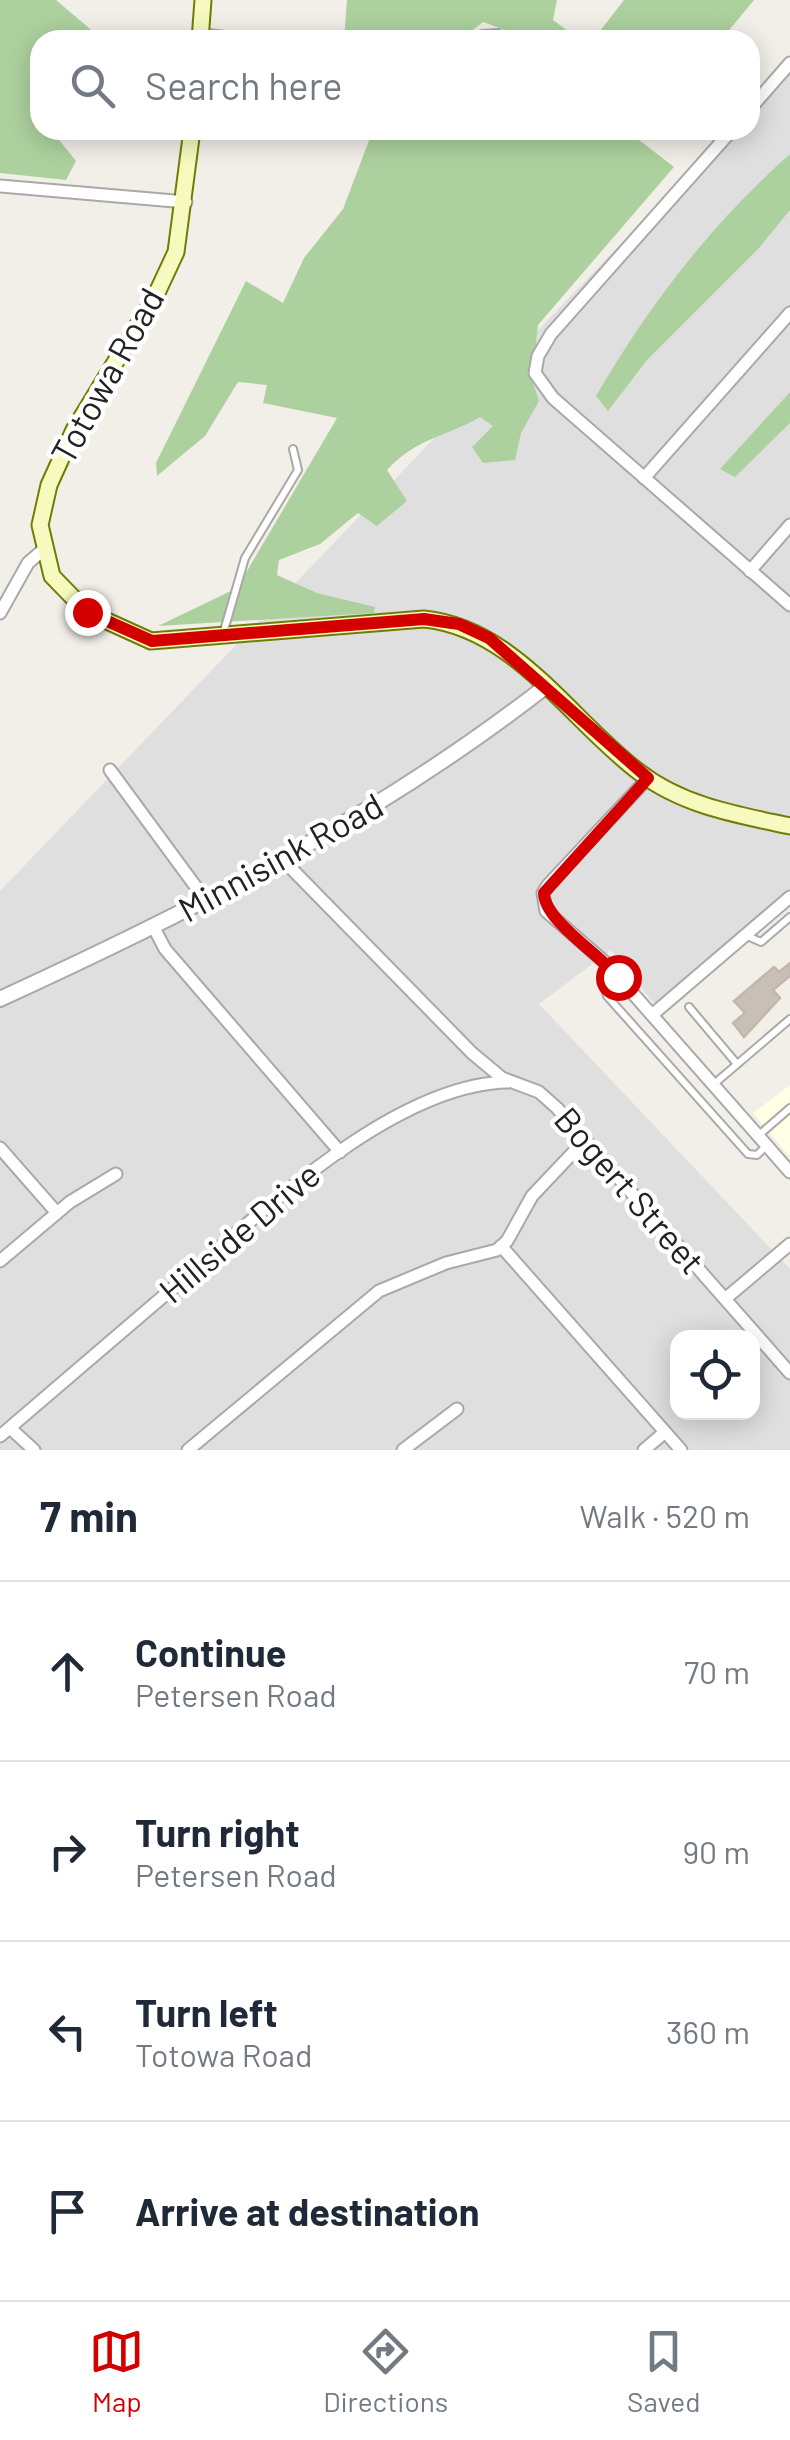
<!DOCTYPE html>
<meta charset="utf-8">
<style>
:root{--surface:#fff;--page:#f2f2f3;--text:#1f2937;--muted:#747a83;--line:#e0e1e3;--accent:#d40000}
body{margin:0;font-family:Barlow,sans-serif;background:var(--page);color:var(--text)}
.controls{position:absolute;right:30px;bottom:30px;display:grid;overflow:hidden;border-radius:20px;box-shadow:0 5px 25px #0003}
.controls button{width:90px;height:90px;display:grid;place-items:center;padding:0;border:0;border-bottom:2px solid var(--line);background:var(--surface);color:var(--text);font:50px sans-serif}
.stop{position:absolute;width:30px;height:30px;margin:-22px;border:8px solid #d40000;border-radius:50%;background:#fff}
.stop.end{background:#d40000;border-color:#fff;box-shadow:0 2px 10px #0008}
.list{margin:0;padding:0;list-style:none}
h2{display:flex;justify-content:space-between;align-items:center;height:130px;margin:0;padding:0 40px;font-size:42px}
h2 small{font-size:32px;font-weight:400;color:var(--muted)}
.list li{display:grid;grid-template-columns:65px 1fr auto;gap:30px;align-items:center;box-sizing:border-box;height:180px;padding:0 40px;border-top:2px solid var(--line)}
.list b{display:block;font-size:38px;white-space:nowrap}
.list p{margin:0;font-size:32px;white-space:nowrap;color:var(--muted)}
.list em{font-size:32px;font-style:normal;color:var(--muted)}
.icon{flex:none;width:55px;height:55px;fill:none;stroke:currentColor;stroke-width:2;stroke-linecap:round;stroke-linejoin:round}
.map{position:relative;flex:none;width:790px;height:1450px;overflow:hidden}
.search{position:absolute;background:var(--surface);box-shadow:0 5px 25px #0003;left:30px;right:30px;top:30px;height:110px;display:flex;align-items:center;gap:25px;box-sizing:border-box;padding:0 35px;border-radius:30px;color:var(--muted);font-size:38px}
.sheet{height:850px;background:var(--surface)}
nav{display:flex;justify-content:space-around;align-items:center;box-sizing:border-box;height:140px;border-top:2px solid var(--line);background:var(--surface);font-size:28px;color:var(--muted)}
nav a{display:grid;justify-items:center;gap:5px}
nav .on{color:var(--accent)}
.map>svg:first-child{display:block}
.residential{fill:#e0dfdf;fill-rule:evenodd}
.education{fill:#ffffe5}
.forest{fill:#add19e}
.building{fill:#c7bfb8;stroke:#c4b6ab;stroke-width:2.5}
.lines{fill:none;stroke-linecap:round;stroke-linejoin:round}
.service-casing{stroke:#a9a9a9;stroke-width:10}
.minor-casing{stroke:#a9a9a9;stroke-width:15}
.tertiary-casing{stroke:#a9a9a9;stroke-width:18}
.secondary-casing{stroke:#707d05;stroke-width:19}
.service{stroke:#fff;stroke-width:6}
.minor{stroke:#fff;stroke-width:11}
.tertiary{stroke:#fff;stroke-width:14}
.secondary{stroke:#f7fabf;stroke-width:15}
.route{stroke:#d40000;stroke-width:12}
.labels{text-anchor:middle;stroke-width:9;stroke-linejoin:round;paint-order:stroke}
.street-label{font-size:35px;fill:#222;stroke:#fff}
</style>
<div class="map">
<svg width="790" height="1450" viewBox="0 0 790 1450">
<rect width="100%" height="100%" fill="#f2efe9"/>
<path class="residential" d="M790,68v839l-133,100 -46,-57 -72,54 251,265v181h-790v-559l730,-761h20v-21zM678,1338h74v74h-74z"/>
<path class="education" d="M790,1085v72l-37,-44z"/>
<g class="forest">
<path d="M0,0h56l47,40h-63v90h11l25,31 -10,19 -66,-7z"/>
<path d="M347,0h210l-4,20 27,20h-48l-49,-18 -23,18h-116z"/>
<path d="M624,0h130l-33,40h-128z"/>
<path d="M373,130h273l-7,10 35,27 -136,158 -6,55 7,21 -18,32 -6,27 -32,3 -11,-16 21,-21 -13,-9c-36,21 -62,20 -93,53l20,31 -30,25 -19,-13 -38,31 -41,16 -2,15 40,18 58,14 -1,6 -216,13 79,-38 100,-170 -74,-15 4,-18 -29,-3 -33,54 -48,40 -1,-13 90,-182 37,22 21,-45 39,-49z"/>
<path d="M790,154v56l-31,38 -112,112 -39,51 -12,-15c53,-91 115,-172 194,-242z"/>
<path d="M790,392v31l-55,54 -15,-8z"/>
</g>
<path class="building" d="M790,963v13l-17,14 7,8 -36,39 -11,-14 12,-10 -11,-12 40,-34 5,5z"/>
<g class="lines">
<defs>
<g id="service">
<path d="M201,32l66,8"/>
<path d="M476,40l6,-6 16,-1"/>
<path d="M223,634l22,-76 53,-88 -5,-21"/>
<path d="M745,935l16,7 29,-25"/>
<path d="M617,977l-12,13 2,6 141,158 9,1 9,-9"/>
<path d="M689,1007l48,57"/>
<path d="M714,1084l76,-65"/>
<path d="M759,1135l31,-27"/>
</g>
<g id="minor">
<path d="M750,109l40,-46"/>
<path d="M732,130l-181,204 -13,22 -3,17 18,25 237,207"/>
<path d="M0,186l186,16"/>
<path d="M644,478l146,-165"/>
<path d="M750,571l40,-46"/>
<path d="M0,613l28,-50 15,-13"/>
<path d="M110,770l97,132"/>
<path d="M648,778l-100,107 -5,8 3,18 61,53 183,208"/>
<path d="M283,860l189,193 30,25 37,14 18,16 233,265"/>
<path d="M154,928l11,21 175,203"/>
<path d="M652,1015l138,-118"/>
<path d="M0,1148l57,65"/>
<path d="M501,1246l180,204"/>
<path d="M0,1261l70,-59 46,-28"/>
<path d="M725,1299l65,-55"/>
<path d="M10,1428l24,22"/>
<path d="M0,1436c60,-51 120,-103 180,-154 83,-71 215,-198 328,-200"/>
<path d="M188,1450l191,-159 67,-28 51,-13 10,-9 25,-45 53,-56"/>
<path d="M403,1450l54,-41"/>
<path d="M644,1450l21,-18"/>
</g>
<path id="tertiary" d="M0,999c192,-88 377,-181 545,-312"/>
<g id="secondary">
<path d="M200,40l3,-40"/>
<path d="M192,130l-16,122 -21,45 -81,133 -25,55 -9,40 12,51 35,36 64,29 273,-22c91,9 146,101 215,153 44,34 99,43 151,54"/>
</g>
</defs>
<use href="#service" class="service-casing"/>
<use href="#minor" class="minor-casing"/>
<use href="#tertiary" class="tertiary-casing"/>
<use href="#secondary" class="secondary-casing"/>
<use href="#service" class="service"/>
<use href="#minor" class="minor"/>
<use href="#tertiary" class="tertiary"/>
<use href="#secondary" class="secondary"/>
</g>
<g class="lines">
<path class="route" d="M87,612l65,29 272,-22 35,5 30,14 159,140 -104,115c0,27 55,61 74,84"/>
</g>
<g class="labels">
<g class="street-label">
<text transform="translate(108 376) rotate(-61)" y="12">Totowa Road</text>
<text transform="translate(281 858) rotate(-29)" y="12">Minnisink Road</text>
<text transform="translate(629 1191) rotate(49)" y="12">Bogert Street</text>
<text transform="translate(240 1233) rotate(-40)" y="12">Hillside Drive</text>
</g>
</g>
</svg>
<div class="controls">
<button><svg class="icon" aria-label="locate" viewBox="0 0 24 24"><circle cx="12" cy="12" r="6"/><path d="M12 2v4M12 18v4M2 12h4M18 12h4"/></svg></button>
</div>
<div class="stop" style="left:618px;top:977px"></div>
<div class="stop end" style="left:87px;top:612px"></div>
<div class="search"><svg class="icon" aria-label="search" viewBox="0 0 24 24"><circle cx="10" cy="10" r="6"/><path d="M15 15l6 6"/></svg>Search here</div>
</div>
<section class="sheet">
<h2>7 min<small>Walk · 520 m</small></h2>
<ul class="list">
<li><svg class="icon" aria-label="ahead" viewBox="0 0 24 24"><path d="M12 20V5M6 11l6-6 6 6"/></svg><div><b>Continue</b><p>Petersen Road</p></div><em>70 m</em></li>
<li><svg class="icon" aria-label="right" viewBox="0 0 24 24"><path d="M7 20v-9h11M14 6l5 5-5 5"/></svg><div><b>Turn right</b><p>Petersen Road</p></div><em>90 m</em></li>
<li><svg class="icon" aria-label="left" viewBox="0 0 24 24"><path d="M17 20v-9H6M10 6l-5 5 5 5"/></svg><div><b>Turn left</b><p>Totowa Road</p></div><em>360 m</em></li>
<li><svg class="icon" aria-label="arrive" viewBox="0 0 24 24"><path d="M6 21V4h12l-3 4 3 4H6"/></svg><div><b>Arrive at destination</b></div></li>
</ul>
</section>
<nav>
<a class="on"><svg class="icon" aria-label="map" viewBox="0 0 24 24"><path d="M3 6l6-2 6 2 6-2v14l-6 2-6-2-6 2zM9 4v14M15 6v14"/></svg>Map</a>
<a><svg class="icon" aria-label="directions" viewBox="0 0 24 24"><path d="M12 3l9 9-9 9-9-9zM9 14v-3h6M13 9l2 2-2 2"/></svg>Directions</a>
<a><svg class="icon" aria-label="saved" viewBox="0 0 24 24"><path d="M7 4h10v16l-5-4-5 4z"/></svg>Saved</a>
</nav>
